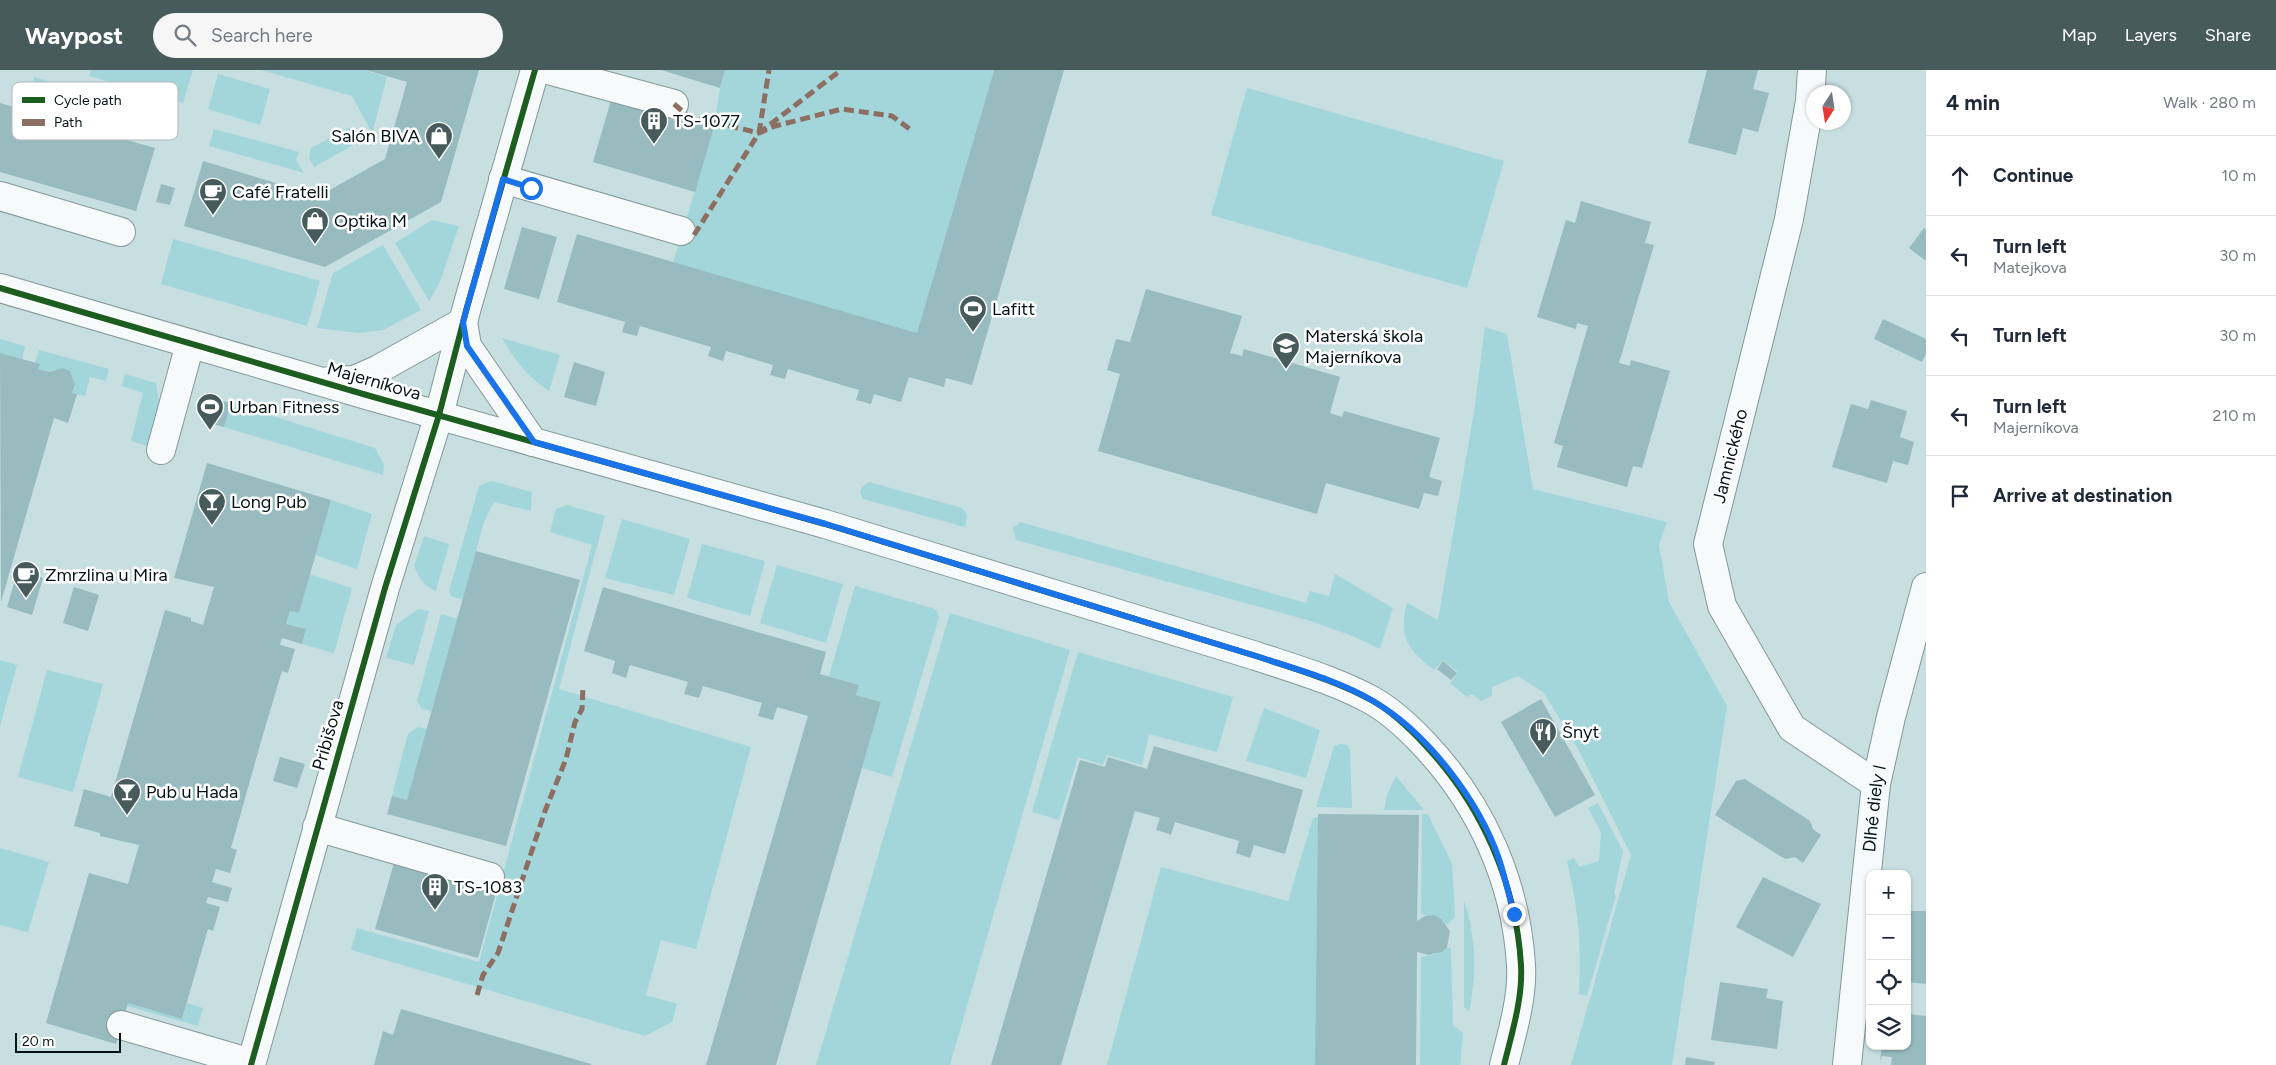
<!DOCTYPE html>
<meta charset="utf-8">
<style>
:root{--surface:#fff;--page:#f6f6f7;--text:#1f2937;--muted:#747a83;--line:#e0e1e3;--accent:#485b5c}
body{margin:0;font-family:Figtree,sans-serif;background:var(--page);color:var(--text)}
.controls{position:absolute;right:15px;bottom:15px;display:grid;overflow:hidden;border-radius:10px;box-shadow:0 1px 4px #0004}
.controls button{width:45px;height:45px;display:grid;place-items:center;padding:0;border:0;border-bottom:1px solid var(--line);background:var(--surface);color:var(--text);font:25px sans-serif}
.compass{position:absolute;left:1806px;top:15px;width:45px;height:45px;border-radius:50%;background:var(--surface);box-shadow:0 1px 4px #0004;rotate:192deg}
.scale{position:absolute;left:15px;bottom:12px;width:106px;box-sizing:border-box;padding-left:5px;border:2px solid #041415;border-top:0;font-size:14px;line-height:18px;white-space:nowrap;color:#041415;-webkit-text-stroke:4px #fff;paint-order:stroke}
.stop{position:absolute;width:15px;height:15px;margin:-11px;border:4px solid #1a73e8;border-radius:50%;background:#fff}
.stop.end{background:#1a73e8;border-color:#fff;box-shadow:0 1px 5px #0008}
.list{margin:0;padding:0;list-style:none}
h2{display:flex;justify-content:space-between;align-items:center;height:65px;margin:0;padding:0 20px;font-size:21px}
h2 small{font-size:16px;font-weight:400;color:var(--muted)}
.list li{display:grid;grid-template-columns:32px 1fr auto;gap:15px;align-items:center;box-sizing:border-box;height:80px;padding:0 20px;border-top:1px solid var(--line)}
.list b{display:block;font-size:19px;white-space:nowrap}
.list p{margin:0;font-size:16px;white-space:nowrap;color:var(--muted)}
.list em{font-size:16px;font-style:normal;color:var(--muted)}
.icon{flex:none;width:28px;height:28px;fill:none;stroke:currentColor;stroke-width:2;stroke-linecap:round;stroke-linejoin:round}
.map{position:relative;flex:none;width:1926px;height:995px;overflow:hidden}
header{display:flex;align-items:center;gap:30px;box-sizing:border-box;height:70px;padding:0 25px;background:var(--accent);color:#fff}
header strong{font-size:24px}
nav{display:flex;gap:28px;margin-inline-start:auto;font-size:18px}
.search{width:350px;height:45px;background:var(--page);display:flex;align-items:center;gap:12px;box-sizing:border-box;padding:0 18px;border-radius:28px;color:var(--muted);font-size:19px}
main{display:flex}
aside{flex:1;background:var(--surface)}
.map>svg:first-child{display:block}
.green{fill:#a2d6da}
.building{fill:#97bbbe}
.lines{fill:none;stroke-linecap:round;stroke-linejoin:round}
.minor-casing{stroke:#849899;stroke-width:30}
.minor{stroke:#f7fafa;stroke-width:28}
.quiet{stroke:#8d6e63;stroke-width:5;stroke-dasharray:10 5;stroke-linecap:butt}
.cycleway-casing{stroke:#fff;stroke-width:9}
.cycleway{stroke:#1b5e20;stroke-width:6}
.route{stroke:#1a73e8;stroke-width:6}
.labels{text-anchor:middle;stroke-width:5;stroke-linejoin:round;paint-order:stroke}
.poi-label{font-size:18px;fill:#041415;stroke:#fff;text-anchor:start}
.street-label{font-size:18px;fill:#041415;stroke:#fff}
.key{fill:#fff;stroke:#b4b8b9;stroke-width:1}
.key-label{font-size:14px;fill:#041415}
</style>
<header>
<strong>Waypost</strong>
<div class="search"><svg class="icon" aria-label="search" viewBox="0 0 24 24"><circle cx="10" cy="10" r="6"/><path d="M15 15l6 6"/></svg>Search here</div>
<nav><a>Map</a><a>Layers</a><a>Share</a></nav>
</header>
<main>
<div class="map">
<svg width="1926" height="995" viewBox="0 0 1926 995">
<rect width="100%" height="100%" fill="#c7dfe1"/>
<g class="green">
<path d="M91,0h102l-10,33 -94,-27z"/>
<path d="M261,0h103l23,7 -15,56 -20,-37z"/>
<path d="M725,0h269l-77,263 -244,-70 41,-136 6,-39z"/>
<path d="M218,4l52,15 -10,36 -52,-16z"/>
<path d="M34,7l130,37 -5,17 -109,-32 -6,17 -20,-6z"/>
<path d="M1247,18l257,73 -37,127 -256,-73z"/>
<path d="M348,58l11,2 5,9 -50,28 -5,-9 2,-10z"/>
<path d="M214,59l85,23 -3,8 8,13 -95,-27z"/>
<path d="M432,150l27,6 -19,56 -11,19 -34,-58z"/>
<path d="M173,169l147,42 -13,45 -146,-42z"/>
<path d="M383,175l38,65 -38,20 -24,3 -42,-5 16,-55z"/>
<path d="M1485,257l22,7 26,155 134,33 -8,23 10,57 58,104 -55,359h-101l60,-210 -54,-108 -34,-55 -25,-16 -26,11v9l-11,5 -9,-7 -5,3 -17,-14 8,-11 -15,-12 -9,10c-26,-20 -36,-33 -27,-67l31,17 36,-208z"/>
<path d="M502,268l58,17 -11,36c-22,-15 -34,-30 -47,-53z"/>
<path d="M0,269l25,7 -3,13 -22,-6z"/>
<path d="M39,280l70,19 -3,12 -16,-4 -5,19 -13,-3 3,-9 -5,-13 -7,-3 -13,4 -12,-3 1,-5 -4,-1z"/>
<path d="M125,304l31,9 5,28 -10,36 -20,-6 12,-48 -21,-7z"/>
<path d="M231,333l144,45 9,17 -1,10 -159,-48z"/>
<path d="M491,411l41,11 -1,19 -37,-9 -10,20 -21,78 -12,-4 -2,-5 30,-105z"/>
<path d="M869,412l93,26 5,7 -2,12 -102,-28 -3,-7 2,-5z"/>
<path d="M331,430l41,14 -15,55 -42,-14z"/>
<path d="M567,435l38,11 -46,173 192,58 -55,202 -35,-9 -15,55 31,9 -5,18 -27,14 -294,-86 6,-22 122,34 113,-417 -42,-13 6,-23z"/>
<path d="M622,449l68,20 -16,56 -69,-17z"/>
<path d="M1020,452l286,81 4,-12 19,5 6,-22 58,34 -13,41 -25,-12 -44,-16 -295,-81 -3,-12z"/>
<path d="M424,466l25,8 -13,47c-13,-5 -17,-13 -22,-25z"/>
<path d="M702,474l63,17 -15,55 -63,-18z"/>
<path d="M777,495l66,19 -17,59 -66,-20z"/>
<path d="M309,504l43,14 -18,65 -32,-9 4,-15 -20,-5 4,-13 9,2z"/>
<path d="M855,516l77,22 5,3 2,6 -47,160 -30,-9 19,-66 -25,-7 3,-10 -30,-9z"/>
<path d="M418,539l11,2 -15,54 -28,-7 10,-33z"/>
<path d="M950,543l120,37 -120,415h-134z"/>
<path d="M441,544l17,5 -26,92 -10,-2 -5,-8z"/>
<path d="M1078,582l155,45 -16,55 -68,-18 -7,31 -35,-10 -4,10 -25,-8 -19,63 -27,-8z"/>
<path d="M0,590l17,5 -17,61z"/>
<path d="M47,600l56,14 -30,108 -55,-15z"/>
<path d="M1264,638l56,22 -14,48 -60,-17z"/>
<path d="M418,657l9,2 -20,71 -15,-4 16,-62z"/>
<path d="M1340,674l7,1 3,5 2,58 -36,-1 18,-61z"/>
<path d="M1396,706l28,34h-40l3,-15z"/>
<path d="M1598,733l25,48 -9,43 2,1 -29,101 -8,-2c3,-49 -1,-86 -12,-133l7,-3 5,9 20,-6 2,-29 -13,-24z"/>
<path d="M1422,744h6l24,50 3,53 -8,8c-11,-12 -16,-5 -26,-12z"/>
<path d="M1318,747l-3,248h-208l54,-198 127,34 25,-83z"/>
<path d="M0,778l49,14 -21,70 -28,-7z"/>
<path d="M1464,830c12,38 13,73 5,112l-5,-5z"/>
<path d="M1447,877l4,1 2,77 10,8 -3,32h-40l1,-108 15,-3z"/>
<path d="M128,933l54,16 5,-16 16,5 -5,18 -71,-20z"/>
</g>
<g class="building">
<path d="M366,0h113l-38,132 -116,65 -141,-41 19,-65 116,35 66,-37 22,-77z"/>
<path d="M661,0h64l-5,18z"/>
<path d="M994,0h70l-92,315 -26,-7 -2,9 -35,-10 -8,25 -27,-8 -3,10 -15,-4 3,-10 -71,-21 -3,10 -15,-4 3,-10 -47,-14 -3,10 -15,-5 3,-9 -71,-21 -3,10 -8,-2 -7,-2 3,-10 -68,-20 20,-68 340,99z"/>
<path d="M1707,0h51l-5,19 16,4 -11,39 -15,-4 -7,27 -48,-12z"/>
<path d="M612,27l102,30 -19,65 -102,-30z"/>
<path d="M0,33l155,45 -19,63 -136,-39z"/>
<path d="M161,114l14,4 -5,17 -14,-3z"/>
<path d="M1581,131l70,21 -6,21 9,2 -35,118 11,3 1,-6 39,11 -28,97 -9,-2 -6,21 -70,-20 6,-21 -9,-3 34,-117 -11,-3 -1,6 -39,-12 29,-97 9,3z"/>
<path d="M522,157l35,10 -18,62 -35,-10z"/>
<path d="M1924,158l2,2v31l-17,-13z"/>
<path d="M1146,219l96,27 -12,37 12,3 2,-7 96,28 -10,36 12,4 2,-6 96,27 -11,39 13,4 -4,15 -14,-3 -5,16 -93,-26 -9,31 -219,-63 22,-77 -13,-4 9,-31 14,3z"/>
<path d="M1883,249l43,20v15l-4,8 -48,-23z"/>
<path d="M0,283l40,11 -2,5 12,3 13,-4 7,3 5,13 -3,9 5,1 -9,29 -14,-5 -53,184z"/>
<path d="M574,292l31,10 -9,34 -32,-9z"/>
<path d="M208,327l23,6 -7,24 -22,-6z"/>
<path d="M1871,330l36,11 -7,26 14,5 -6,23 -15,-4 -6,22 -55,-16 19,-63 17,5z"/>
<path d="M207,393l124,37 -32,113 -9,-2 -4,13 20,5 -4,15 -20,-6 -2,7 15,4 -7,24 -6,-2 -20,67 -31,110 6,2 -7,23 -14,-4 -4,13 20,6 -4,14 -20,-5 -2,6 14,4 -7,24 -5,-2 -26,90 -54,-16 -12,41 -70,-21 43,-150 39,11 11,-39 -39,-9v-3l-26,-7 10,-37 27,8 54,-187 26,8v3l12,4 11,-38 -40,-9z"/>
<path d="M476,481l104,29 -74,266 -119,-32 5,-18 15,4z"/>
<path d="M18,500l25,8 -11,37 -25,-8z"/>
<path d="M74,517l25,8 -11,36 -25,-8z"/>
<path d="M603,517l223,65 -6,22 39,11 -3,10 25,7 -105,363h-70l102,-349 -31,-9 -4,13 -15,-4 4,-13 -59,-17 -4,12 -15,-4 4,-12 -58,-17 -4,13 -14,-5 3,-12 -31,-10z"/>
<path d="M1443,591l14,12 -6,7 -14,-11z"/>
<path d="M1541,629l54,96 -40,22 -54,-95z"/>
<path d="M1154,676l149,44 -18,64 -31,-9 -4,13 -14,-5 3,-12 -64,-19 -4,13 -8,-3 -7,-2 4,-12 -25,-7 -74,254h-70l89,-305 25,7 3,-10 39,12z"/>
<path d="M280,687l25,7 -8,24 -24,-7z"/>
<path d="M1745,709l59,38 6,4 3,8 8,6 -18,28 -8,-6 -9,2 -6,-3 -65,-41 21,-34z"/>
<path d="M1318,744l101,1 -2,106 8,-5 9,-1 7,4 9,12 -3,16 -5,5 -14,3 -11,-3 -1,113h-101z"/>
<path d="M394,793l102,30 -18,65 -103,-29z"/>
<path d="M1763,807l58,27 -28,53 -57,-30z"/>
<path d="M1909,841h17v73l-19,-2z"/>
<path d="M1720,912l48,7 -2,9 17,3 -6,48 -66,-9z"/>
<path d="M401,939l190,55v1h-217l9,-34 10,4z"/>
<path d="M1907,944l19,2v49h-35l1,-8 -10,-1 -2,6 2,-16h25z"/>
<path d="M1686,987l29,5 -1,3h-29z"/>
</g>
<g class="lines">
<defs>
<g id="minor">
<path d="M548,0l126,34"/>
<path d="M1812,0l-2,31 -21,118 -81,325 14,62 70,122 84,56"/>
<path d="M503,109l178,52"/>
<path d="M0,126l121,36"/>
<path d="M0,218l370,108 455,128 431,132c39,13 81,25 117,45 19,11 36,27 51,43 57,60 92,138 97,221 2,32 -9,68 -17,100"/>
<path d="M463,252l4,24 66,96"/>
<path d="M329,311l25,-1 23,-10 86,-48"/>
<path d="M161,380l29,-106"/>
<path d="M317,757l173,50"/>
<path d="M121,955l130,38"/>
<path d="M251,995l134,-477 54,-173 28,-108 68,-237"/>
<path id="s1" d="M1847,995l29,-281 15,-67 35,-130"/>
</g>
</defs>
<use href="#minor" class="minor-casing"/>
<use href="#minor" class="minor"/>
<g class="quiet">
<path d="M674,34l14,12 71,17 16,-7 67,-17 50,7 19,14"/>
<path d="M759,63l10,-63"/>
<path d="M694,165l65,-102 82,-63"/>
<path d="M477,925l6,-20 15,-22 47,-142 21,-52 9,-37 7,-13 1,-22"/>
</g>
<defs>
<g id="cycleway">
<path d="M0,218l370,108 455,128 431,132c39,13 81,25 117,45 19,11 36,27 51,43 57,60 92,138 97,221 2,32 -9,68 -17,100"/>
<path d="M251,995l134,-477 54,-173 28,-108 68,-237"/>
</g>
</defs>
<use href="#cycleway" class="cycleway-casing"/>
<use href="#cycleway" class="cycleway"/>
</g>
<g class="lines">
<path class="route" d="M531,118l-28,-9 -40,143 4,24 67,96 292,82 430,132c39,13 82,24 117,45 54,31 106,100 126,158 6,18 10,37 15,55"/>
</g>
<defs>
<symbol id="building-pin" viewBox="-11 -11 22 30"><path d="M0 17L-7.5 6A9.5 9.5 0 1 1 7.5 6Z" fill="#485b5c" stroke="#fff"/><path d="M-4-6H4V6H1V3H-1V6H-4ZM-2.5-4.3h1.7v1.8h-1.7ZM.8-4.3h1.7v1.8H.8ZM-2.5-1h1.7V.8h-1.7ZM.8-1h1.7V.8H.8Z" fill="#fff"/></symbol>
<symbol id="shop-pin" viewBox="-11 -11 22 30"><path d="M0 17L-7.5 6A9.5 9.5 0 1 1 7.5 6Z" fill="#485b5c" stroke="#fff"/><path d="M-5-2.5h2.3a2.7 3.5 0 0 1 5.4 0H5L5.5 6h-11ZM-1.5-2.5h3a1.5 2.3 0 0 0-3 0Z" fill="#fff"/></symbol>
<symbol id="cafe-pin" viewBox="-11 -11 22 30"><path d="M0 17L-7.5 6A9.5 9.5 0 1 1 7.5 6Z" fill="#485b5c" stroke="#fff"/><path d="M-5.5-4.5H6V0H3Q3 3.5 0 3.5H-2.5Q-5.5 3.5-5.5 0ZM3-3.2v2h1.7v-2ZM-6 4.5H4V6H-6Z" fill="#fff"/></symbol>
<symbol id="stadium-pin" viewBox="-11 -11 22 30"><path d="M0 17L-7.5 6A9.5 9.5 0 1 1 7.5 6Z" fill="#485b5c" stroke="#fff"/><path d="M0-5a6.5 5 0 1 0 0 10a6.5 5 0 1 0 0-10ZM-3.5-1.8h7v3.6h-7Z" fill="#fff"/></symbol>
<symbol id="school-pin" viewBox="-11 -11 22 30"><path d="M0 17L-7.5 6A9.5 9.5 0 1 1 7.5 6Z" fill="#485b5c" stroke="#fff"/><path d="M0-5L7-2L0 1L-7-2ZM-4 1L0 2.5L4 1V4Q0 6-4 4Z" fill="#fff"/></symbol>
<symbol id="bar-pin" viewBox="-11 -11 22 30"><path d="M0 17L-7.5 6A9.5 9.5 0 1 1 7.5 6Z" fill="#485b5c" stroke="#fff"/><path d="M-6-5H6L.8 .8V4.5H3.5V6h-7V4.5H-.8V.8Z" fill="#fff"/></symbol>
<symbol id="restaurant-pin" viewBox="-11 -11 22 30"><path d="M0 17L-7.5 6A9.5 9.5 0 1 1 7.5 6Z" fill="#485b5c" stroke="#fff"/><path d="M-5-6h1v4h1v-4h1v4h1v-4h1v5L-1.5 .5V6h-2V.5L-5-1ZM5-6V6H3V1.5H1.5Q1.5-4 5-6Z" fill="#fff"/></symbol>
</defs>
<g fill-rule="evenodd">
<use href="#building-pin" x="638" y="35" width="32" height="43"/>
<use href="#shop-pin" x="423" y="50" width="32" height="43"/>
<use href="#cafe-pin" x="197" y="106" width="32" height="43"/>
<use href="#shop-pin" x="299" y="135" width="32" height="43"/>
<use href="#stadium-pin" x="957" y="223" width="32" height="43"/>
<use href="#school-pin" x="1270" y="260" width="32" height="43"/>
<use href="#stadium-pin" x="194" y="321" width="32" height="43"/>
<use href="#bar-pin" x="196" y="416" width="32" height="43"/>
<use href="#cafe-pin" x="10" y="489" width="32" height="43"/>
<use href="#restaurant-pin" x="1527" y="646" width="32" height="43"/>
<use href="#bar-pin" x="111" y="706" width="32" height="43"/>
<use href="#building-pin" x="419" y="801" width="32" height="43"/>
</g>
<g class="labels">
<g class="poi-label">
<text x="673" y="57">TS-1077</text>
<text x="420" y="72" text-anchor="end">Salón BIVA</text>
<text x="232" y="128">Café Fratelli</text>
<text x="334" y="157">Optika M</text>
<text x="992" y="245">Lafitt</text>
<text x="1305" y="272">Materská škola<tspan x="1305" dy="21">Majerníkova</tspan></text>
<text x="229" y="343">Urban Fitness</text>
<text x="231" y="438">Long Pub</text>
<text x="45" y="511">Zmrzlina u Mira</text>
<text x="1562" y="668">Šnyt</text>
<text x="146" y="728">Pub u Hada</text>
<text x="454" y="823">TS-1083</text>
</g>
<g class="street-label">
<text transform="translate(374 311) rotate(16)" y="6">Majerníkova</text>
<text transform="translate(1730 386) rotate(-76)" y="6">Jamnického</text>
<text transform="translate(328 665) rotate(-74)" y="6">Pribišova</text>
<text dy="6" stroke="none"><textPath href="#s1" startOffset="258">Dlhé diely I</textPath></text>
</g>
</g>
<rect x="12" y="12" width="166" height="58" rx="8" class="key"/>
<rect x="22" y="27" width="23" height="6" fill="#1b5e20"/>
<rect x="22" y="49" width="23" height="7" fill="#8d6e63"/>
<g class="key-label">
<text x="54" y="35">Cycle path</text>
<text x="54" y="57">Path</text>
</g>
</svg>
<div class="controls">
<button>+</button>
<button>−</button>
<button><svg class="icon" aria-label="locate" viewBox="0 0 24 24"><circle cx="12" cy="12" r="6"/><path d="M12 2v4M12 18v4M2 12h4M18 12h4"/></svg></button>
<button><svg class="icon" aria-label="layers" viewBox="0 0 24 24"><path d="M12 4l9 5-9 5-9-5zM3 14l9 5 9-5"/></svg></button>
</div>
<svg class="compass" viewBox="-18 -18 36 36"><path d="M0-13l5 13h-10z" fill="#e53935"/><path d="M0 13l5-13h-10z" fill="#747a83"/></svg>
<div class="scale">20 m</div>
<div class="stop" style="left:531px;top:118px"></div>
<div class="stop end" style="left:1514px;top:844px"></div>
</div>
<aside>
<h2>4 min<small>Walk · 280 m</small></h2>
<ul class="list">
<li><svg class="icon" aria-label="ahead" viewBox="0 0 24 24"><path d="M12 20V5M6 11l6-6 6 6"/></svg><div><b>Continue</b></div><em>10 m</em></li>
<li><svg class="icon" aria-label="left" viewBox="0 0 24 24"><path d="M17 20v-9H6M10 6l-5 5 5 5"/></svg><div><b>Turn left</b><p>Matejkova</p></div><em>30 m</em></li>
<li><svg class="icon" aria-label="left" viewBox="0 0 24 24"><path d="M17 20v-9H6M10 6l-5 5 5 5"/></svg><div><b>Turn left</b></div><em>30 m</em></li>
<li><svg class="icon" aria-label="left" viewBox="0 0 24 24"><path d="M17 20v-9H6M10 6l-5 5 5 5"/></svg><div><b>Turn left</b><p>Majerníkova</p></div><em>210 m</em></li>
<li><svg class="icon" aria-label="arrive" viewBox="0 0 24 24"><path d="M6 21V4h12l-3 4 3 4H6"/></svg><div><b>Arrive at destination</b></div></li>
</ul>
</aside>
</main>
